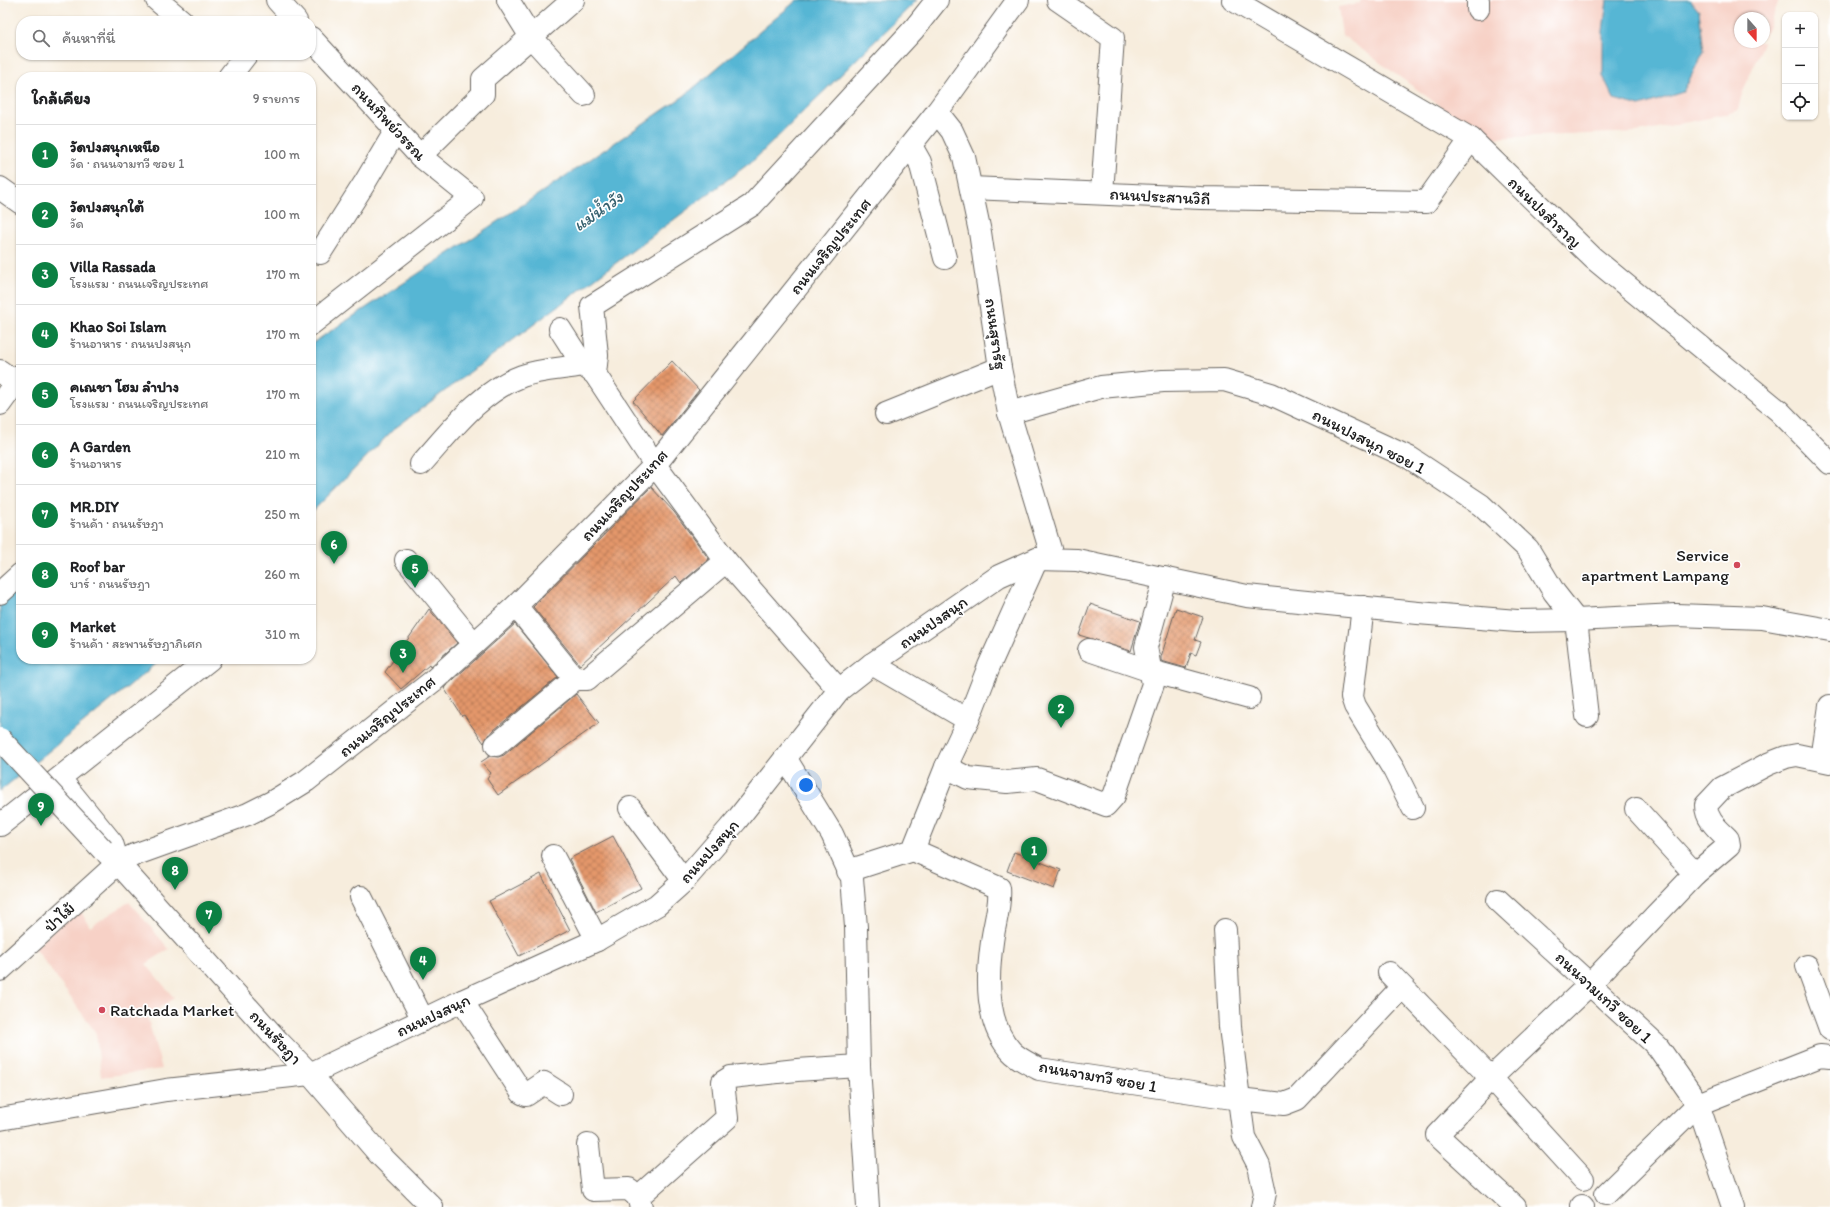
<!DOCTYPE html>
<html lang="th">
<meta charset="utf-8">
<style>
:root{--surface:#fff;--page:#f2f2f2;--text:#202124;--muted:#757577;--line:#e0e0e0;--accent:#0b8043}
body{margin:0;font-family:Itim,"Playpen Sans Thai",sans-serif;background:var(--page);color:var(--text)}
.controls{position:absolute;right:12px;top:12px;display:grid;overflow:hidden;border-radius:8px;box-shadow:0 1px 3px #0004}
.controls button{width:36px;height:36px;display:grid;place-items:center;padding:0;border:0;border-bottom:1px solid var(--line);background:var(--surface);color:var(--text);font:20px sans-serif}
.compass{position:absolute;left:1734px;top:12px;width:36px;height:36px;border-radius:50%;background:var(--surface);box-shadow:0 1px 3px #0004;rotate:159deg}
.you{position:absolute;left:806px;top:785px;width:14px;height:14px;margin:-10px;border:3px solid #fff;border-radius:50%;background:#1a73e8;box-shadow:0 0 0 6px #1a73e833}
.badge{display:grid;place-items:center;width:26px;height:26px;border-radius:50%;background:var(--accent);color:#fff;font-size:13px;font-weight:700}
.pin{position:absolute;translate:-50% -33px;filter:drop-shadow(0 1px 2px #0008)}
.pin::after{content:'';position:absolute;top:21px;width:14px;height:12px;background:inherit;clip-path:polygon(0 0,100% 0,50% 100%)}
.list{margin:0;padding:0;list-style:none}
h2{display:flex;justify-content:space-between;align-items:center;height:52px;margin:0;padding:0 16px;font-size:17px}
h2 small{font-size:13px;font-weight:400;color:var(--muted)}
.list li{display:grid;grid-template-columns:26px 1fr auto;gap:12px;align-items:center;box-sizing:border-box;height:60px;padding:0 16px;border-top:1px solid var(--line)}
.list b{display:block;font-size:15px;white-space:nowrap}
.list p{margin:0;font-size:13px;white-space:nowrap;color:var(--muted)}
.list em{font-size:13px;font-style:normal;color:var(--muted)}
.icon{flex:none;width:22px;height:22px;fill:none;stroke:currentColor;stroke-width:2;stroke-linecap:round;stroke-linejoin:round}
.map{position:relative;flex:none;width:1830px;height:1207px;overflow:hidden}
.search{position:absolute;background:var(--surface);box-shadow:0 1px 3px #0004;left:16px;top:16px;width:300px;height:44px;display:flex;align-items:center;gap:10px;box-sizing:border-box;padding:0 14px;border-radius:16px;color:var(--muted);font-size:15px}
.panel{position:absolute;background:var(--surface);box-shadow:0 1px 3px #0004;left:16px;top:72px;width:300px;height:592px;border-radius:16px}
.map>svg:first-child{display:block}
.built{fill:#f7d1c6}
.water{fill:#56b6d4;stroke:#396978}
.building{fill:url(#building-cross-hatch)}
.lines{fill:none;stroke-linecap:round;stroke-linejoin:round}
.minor-casing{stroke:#696560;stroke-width:24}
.minor{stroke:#fff;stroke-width:22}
.minor-bridge-casing{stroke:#696560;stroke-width:24;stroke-linecap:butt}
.minor-bridge{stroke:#fff;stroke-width:22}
.poi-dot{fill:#d1495b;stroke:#fff;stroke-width:1.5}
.labels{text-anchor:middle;stroke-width:3.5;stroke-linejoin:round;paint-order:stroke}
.street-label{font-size:17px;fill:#1c1c1c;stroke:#fff}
.poi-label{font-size:17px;fill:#1c1c1c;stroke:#fff;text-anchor:end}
.water-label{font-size:18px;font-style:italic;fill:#36616f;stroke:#fff}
</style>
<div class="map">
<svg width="1830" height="1207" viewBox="0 0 1830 1207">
<defs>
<pattern id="building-cross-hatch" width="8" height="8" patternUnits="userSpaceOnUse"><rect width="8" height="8" fill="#e4976b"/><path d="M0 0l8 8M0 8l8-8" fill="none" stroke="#b87a57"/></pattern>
</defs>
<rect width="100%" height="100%" fill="#fff"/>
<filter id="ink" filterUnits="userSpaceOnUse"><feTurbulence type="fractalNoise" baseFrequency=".025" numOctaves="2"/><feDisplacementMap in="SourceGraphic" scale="8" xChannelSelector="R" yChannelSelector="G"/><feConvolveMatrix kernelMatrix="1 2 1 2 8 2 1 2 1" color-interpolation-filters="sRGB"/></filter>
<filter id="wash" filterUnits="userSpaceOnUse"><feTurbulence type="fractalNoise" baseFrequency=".012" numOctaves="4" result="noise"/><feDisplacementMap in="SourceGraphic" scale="16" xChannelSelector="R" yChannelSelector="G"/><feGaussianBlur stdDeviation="0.9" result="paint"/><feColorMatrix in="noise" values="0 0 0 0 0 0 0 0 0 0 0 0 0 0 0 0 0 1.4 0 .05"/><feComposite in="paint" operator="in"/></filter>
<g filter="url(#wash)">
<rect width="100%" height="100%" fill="#f7eddd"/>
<g class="built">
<path d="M1361,0h418l-15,39v-21h-24v24h23l-22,55 -3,13 -14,5 -87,17 -146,6 -14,-5 -135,-98 -4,-28 22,-4z"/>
<path d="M129,902l40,47 -23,15 28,34 -27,18 15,53 -61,8 -5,-44 -61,-85 43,-41 12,20z"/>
</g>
<g class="water">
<path d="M797,0h120l-162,159 -361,270 -83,84v-169l216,-142 157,-106z"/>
<path d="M1607,0h83l9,11 5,40 -21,41 -43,14 -26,-7 -11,-23v-45z"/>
<path d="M21,583v76h141l-162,132v-189z"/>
</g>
<g id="blocks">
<g class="building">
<path d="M672,361l27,29 -37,46 -29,-35z"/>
<path d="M651,487l23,25 35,47 -28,24 -5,-7 -96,89 -47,-58z"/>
<path d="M1090,604l50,17 -9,30 -52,-16z"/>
<path d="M1176,608l27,9 -8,23 6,2 -5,13 -5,-2 -5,15 -25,-7v-4z"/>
<path d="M429,609l28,34 -27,24 -1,-2 -28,24 -16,-17z"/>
<path d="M515,624l43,53 -70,58 -4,8 -20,-28 -2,1 -18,-28z"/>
<path d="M576,694l23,29 -101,72 -11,-16 4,-6 -10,-11 9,-6 8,1 6,-2z"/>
<path d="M613,836l28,52 -45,24 -27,-53z"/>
<path d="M1014,852l47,18 -7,19 -47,-18z"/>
<path d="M541,874l29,56 -51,26 -30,-55z"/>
</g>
</g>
</g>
<g filter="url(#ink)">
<use href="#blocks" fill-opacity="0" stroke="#696560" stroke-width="1"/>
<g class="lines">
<defs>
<g id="minor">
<path d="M157,0l25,21"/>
<path d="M277,0l19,21"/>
<path d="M508,0l23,37 53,58"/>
<path d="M1058,0l55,38 -11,155"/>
<path d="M1233,0l238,139 122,119 186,153 51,52"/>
<path d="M1478,9v-9"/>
<path d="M311,38l109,118 52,42 -161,126"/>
<path d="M229,77l17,-22"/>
<path d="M937,112l15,19 12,26 16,75 20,136 9,45 44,146"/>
<path d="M911,146l9,16 25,96"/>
<path d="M420,156l63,-62v-15l90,-79"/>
<path d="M0,188l21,15"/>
<path d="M971,188l230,10 225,4 45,-63"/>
<path d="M320,253l44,-69 32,-54"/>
<path d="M560,329l23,36 12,9 60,91 71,96 113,129"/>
<path d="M0,371l16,12"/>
<path d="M595,374l2,-19 -5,-49 160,-101 162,-176 23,-29"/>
<path d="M0,404l21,-29"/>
<path d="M1009,413l92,-26 62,-6 61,-1 47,14 139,64 71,47 47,44 26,43 22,28 11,96"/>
<path d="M886,414l114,-46"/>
<path d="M421,464c30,-33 58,-72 101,-88 19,-7 41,-7 61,-11"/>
<path d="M406,560l68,84"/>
<path d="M0,593l21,-19"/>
<path d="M516,606l59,73"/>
<path d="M1363,607l-11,90 3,9 39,64 19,38"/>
<path d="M1089,650l62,21 98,27"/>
<path d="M872,664l96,56"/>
<path d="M496,745l79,-66h12l139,-118"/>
<path d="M786,759l46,75 20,44 4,49 3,139 9,141"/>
<path d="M1822,759l8,-53"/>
<path d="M946,767l22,11 39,4 30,-3 69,26 8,-9 39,-112 -7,-37 19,-69"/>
<path d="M60,779l52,64 6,20"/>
<path d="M630,808l54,73"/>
<path d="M0,825l210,-166"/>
<path d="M913,850l86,38c2,18 -5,36 -7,54 -5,35 -7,81 19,109 7,8 19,13 28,18l200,30 45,5 13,-5 105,-112"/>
<path d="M913,850l33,-83 22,-47 21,-54 48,-107"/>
<path d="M107,853l11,10 160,178 32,33 69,80 53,53"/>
<path d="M553,856l44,84"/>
<path d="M848,871l65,-21"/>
<path d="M1695,874l34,-29 -1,-6c-10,-10 -22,-19 -22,-34l16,-17 46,-24 18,-7 11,-2 33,7"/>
<path d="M361,897l62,123"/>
<path d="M1498,900l160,147 40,57 35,103"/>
<path d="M1225,930l5,97 9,72 5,38 15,29 6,27 -3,14"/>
<path d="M1807,966l23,63"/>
<path d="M0,970l118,-107 16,-8 114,-41 24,-12 34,-21 127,-100 83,-75 139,-141 282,-353 81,-112"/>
<path d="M1389,973l102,105 92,101"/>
<path d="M462,1001l60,92 4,2 18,-12 17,11"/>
<path d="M0,1119l166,-29 144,-16 152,-73 135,-61 60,-35 27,-24 52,-60 103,-131 33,-26 127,-88 38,-17 40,1 170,36 171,17 99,8 59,-1 100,-5 86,3 68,12"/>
<path d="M588,1145l5,45 36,-1 9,8"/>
<path d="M1606,1194l92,-90 122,-48 10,1"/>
<path d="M1582,1206l1,1"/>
<path d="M641,1207l-3,-10 89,-79 -4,-36 8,-5 66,-7 62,-4"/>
<path d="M1515,1207l-78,-72 54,-57 99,-94 105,-110 -59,-65"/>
</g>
</defs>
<use href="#minor" class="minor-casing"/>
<use href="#minor" class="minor"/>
<defs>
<path id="minor-bridge" d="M0,739l103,111"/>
</defs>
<use href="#minor-bridge" class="minor-bridge-casing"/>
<use href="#minor-bridge" class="minor-bridge"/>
</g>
</g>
<g class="poi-dot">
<circle cx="1737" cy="565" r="4"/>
<circle cx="102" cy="1010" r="4"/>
</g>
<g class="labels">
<g class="street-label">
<text transform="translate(389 121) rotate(47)" y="6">ถนนทิพย์วรรณ</text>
<text transform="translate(1160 196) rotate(3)" y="6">ถนนประสานวิถี</text>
<text transform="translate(1545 212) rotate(44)" y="6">ถนนปงสำราญ</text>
<text transform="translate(830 246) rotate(-51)" y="6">ถนนเจริญประเทศ</text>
<text transform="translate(996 334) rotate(82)" y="6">ถนนสุรารัฐ</text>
<text transform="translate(1369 441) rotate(27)" y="6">ถนนปงสนุก ซอย 1</text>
<text transform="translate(624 495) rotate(-47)" y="6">ถนนเจริญประเทศ</text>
<text transform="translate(933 622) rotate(-35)" y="6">ถนนปงสนุก</text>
<text transform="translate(387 716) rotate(-39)" y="6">ถนนเจริญประเทศ</text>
<text transform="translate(709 851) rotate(-48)" y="6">ถนนปงสนุก</text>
<text transform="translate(59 917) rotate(-43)" y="6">ป่าไม้</text>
<text transform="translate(1604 997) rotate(43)" y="6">ถนนจามเทวี ซอย 1</text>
<text transform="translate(433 1015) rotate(-25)" y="6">ถนนปงสนุก</text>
<text transform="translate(276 1037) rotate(47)" y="6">ถนนรัษฎา</text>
<text transform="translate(1098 1076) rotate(10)" y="6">ถนนจามทวี ซอย 1</text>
</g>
<g class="poi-label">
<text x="1729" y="561">Service<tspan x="1729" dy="20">apartment Lampang</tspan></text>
<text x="110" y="1016" text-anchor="start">Ratchada Market</text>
</g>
<g class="water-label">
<text transform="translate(598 211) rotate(-35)" y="6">แม่น้ำวัง</text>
</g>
</g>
</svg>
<div class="controls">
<button>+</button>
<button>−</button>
<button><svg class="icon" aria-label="locate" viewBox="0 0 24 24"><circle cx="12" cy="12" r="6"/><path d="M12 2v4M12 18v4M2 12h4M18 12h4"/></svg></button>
</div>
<svg class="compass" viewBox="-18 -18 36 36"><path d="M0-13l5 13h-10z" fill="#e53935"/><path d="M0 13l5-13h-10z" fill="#757577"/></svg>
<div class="you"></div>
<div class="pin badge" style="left:1034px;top:870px">1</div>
<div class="pin badge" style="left:1061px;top:728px">2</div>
<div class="pin badge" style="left:403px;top:673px">3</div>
<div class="pin badge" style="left:423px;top:980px">4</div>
<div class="pin badge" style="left:415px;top:588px">5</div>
<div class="pin badge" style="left:334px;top:564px">6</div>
<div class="pin badge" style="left:209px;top:934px">7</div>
<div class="pin badge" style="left:175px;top:890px">8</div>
<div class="pin badge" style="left:41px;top:826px">9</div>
<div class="search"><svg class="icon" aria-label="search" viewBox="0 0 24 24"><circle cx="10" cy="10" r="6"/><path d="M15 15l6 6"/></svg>ค้นหาที่นี่</div>
<section class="panel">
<h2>ใกล้เคียง<small>9 รายการ</small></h2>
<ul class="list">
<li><span class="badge">1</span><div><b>วัดปงสนุกเหนือ</b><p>วัด · ถนนจามทวี ซอย 1</p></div><em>100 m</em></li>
<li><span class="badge">2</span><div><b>วัดปงสนุกใต้</b><p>วัด</p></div><em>100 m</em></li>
<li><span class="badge">3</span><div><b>Villa Rassada</b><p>โรงแรม · ถนนเจริญประเทศ</p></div><em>170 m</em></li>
<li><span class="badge">4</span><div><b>Khao Soi Islam</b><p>ร้านอาหาร · ถนนปงสนุก</p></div><em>170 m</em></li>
<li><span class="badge">5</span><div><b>คเณชา โฮม ลำปาง</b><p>โรงแรม · ถนนเจริญประเทศ</p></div><em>170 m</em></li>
<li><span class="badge">6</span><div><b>A Garden</b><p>ร้านอาหาร</p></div><em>210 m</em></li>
<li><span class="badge">7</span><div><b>MR.DIY</b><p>ร้านค้า · ถนนรัษฎา</p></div><em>250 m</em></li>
<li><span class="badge">8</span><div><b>Roof bar</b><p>บาร์ · ถนนรัษฎา</p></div><em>260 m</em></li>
<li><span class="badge">9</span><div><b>Market</b><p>ร้านค้า · สะพานรัษฏาภิเศก</p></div><em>310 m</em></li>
</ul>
</section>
</div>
